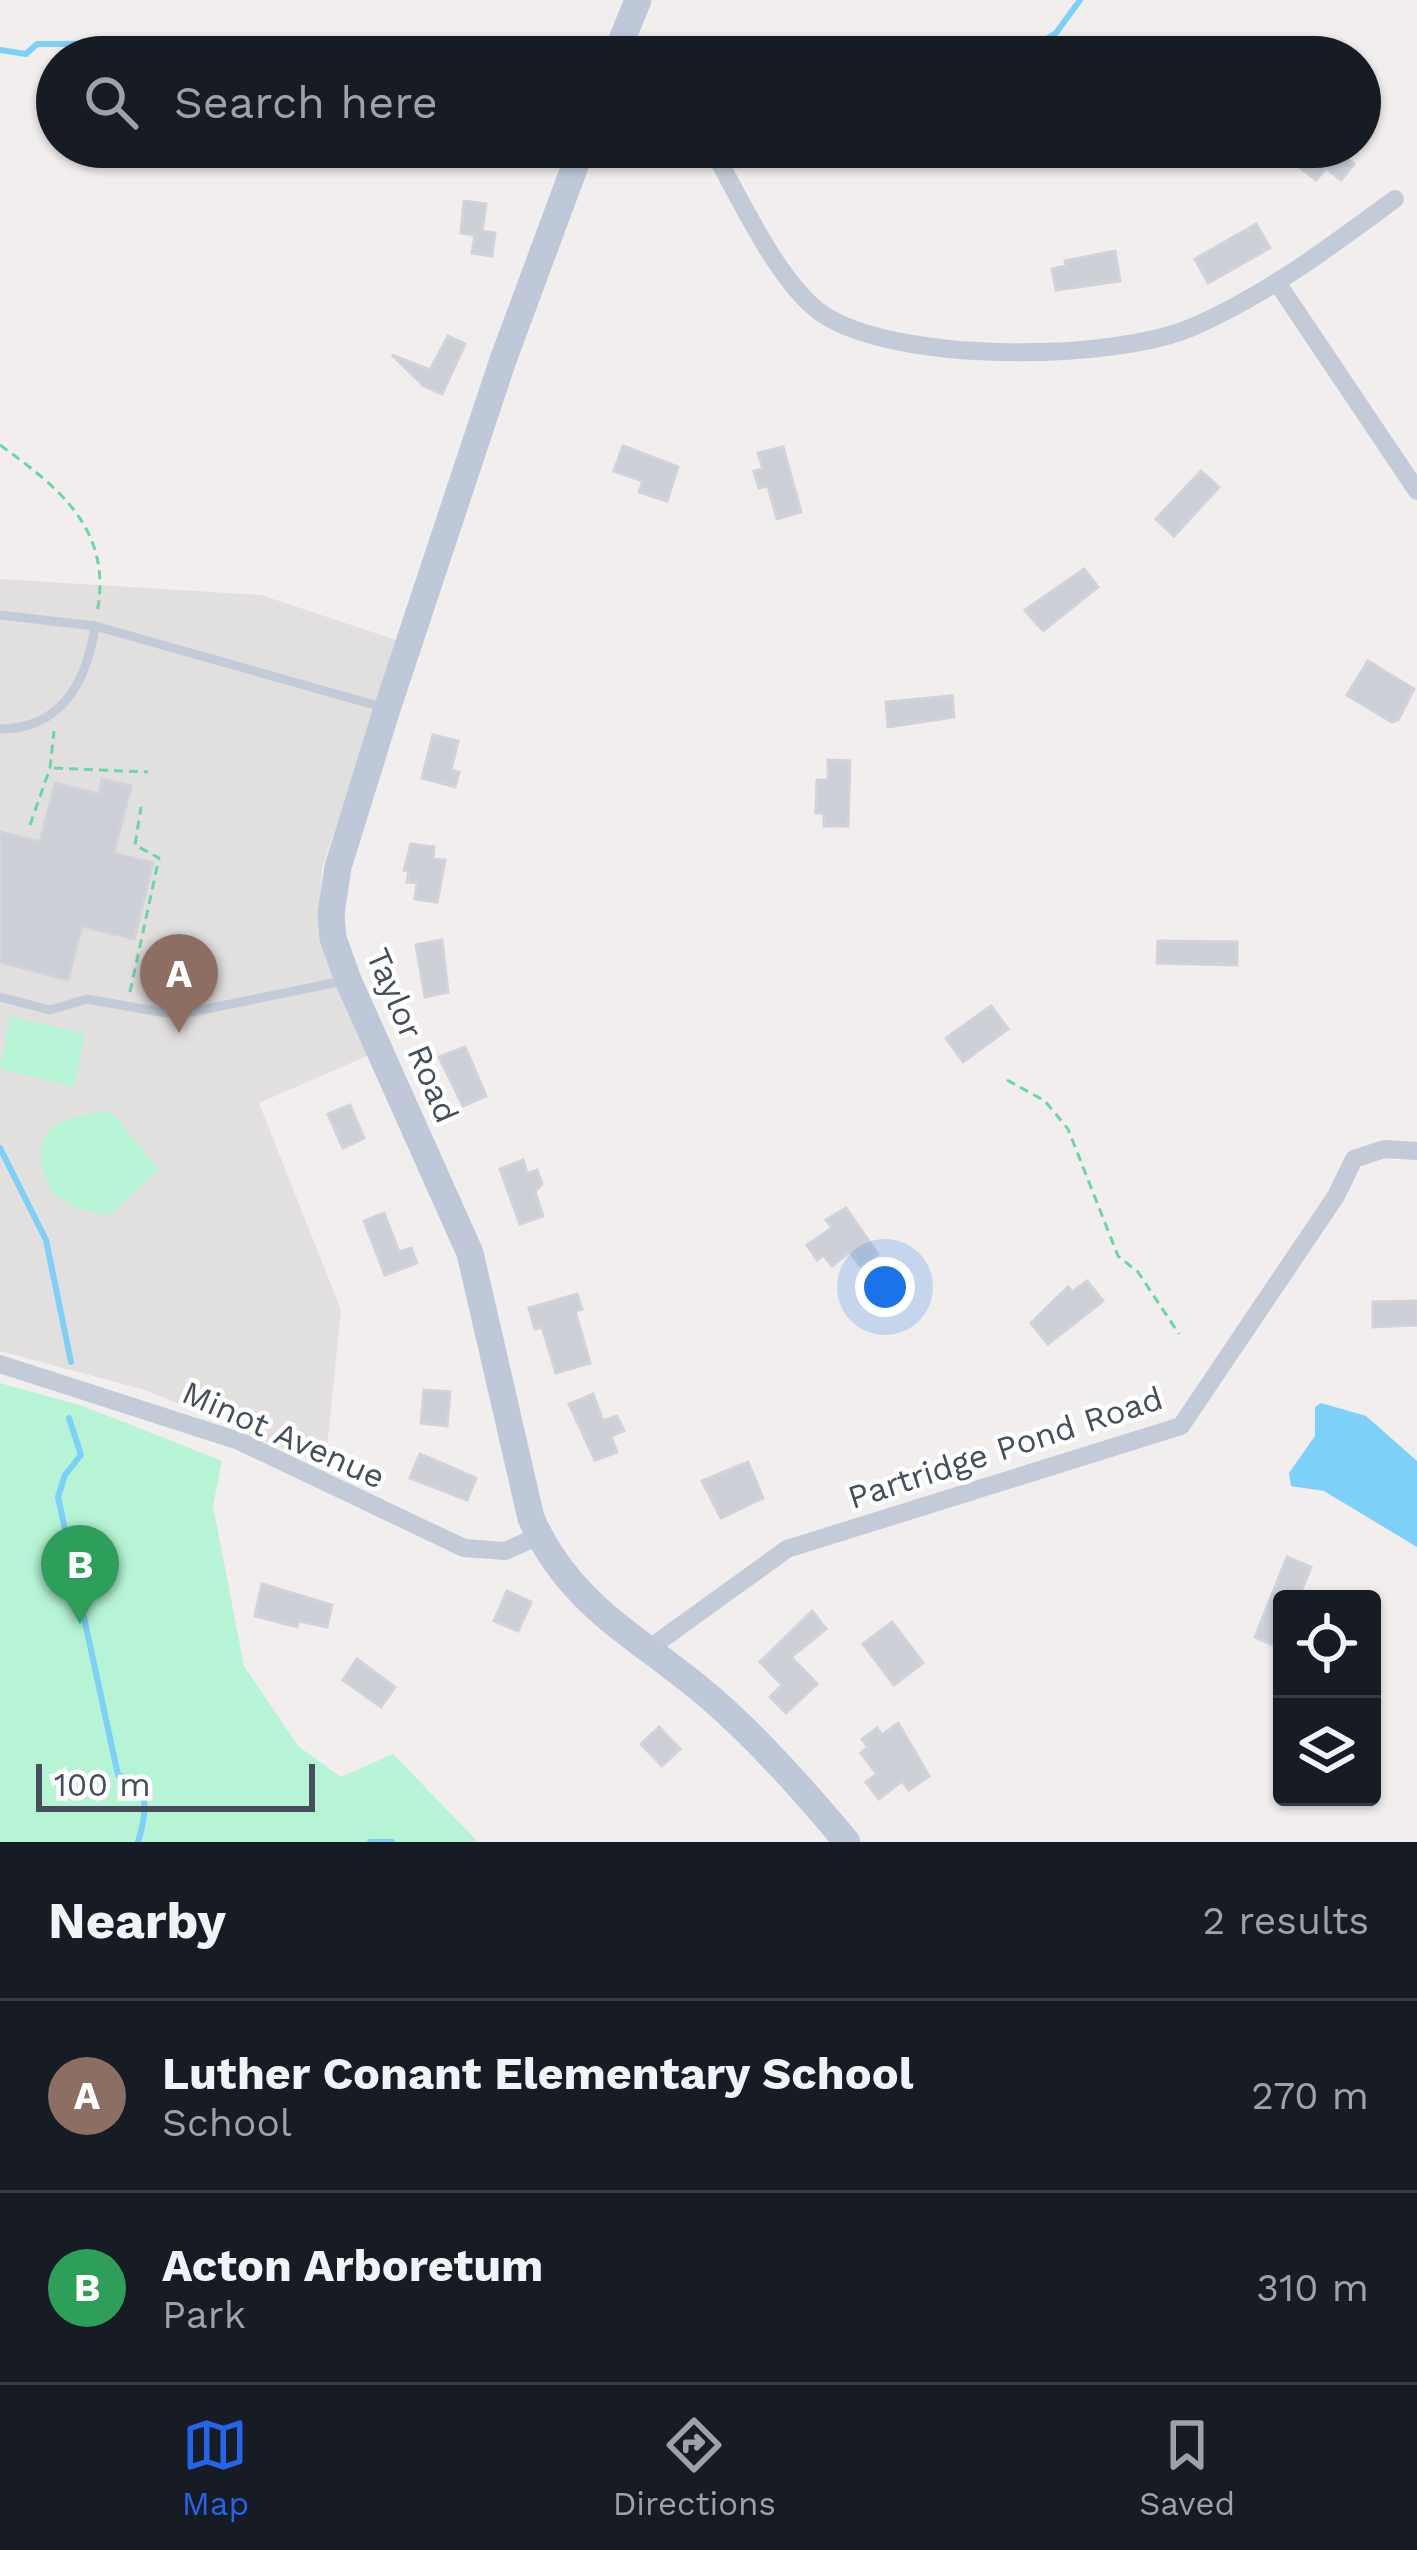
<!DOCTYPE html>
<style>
:root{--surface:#171b24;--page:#20242c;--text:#f1f3f6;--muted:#9ea1a6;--line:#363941;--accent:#2563eb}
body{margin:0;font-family:"Work Sans",sans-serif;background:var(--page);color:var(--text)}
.controls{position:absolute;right:36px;bottom:36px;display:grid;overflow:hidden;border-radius:12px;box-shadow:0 3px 9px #0004}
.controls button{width:108px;height:108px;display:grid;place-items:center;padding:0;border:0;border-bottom:3px solid var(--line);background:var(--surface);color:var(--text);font:60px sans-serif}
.scale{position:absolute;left:36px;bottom:30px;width:279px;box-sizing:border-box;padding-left:12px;border:6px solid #444e5d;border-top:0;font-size:33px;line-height:42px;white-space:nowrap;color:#444e5d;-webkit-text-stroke:9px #fff;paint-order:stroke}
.you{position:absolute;left:885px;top:1287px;width:42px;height:42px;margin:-30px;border:9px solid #fff;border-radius:50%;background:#1a73e8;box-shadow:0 0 0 18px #1a73e833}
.badge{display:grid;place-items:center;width:78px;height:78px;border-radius:50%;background:var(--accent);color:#fff;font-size:39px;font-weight:700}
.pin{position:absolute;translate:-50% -99px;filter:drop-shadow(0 3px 6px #0008)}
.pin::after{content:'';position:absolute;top:63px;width:42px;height:36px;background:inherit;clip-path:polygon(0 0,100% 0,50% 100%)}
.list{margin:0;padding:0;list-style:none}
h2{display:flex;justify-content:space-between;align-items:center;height:156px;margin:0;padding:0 48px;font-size:51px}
h2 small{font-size:39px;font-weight:400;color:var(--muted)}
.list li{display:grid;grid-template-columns:78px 1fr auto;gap:36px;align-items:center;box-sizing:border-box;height:192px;padding:0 48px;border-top:3px solid var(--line)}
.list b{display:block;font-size:45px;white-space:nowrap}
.list p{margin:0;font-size:39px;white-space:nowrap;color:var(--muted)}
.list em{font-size:39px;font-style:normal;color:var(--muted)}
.icon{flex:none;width:66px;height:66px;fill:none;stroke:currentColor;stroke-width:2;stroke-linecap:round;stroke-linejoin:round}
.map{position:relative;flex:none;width:1417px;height:1842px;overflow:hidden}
.search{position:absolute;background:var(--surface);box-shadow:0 3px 9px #0004;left:36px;right:36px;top:36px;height:132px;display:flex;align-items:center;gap:30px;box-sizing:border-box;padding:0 42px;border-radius:66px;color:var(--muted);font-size:45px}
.sheet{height:540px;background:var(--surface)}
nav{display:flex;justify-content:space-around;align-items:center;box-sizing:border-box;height:168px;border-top:3px solid var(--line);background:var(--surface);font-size:33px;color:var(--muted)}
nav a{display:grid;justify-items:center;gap:6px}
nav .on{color:var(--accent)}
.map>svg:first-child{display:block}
.education{fill:#e2dfdf}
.green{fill:#b6f4d5}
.water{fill:#7dd0f7}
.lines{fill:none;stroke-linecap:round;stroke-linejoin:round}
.stream{stroke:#7dd0f7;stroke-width:6}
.building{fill:#cccfd6;stroke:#d1d2da;stroke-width:3}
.path{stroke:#6ad6ad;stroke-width:3;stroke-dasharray:9 6;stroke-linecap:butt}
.lane{stroke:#c2cbd7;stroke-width:9}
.street{stroke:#c2cbd7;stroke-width:18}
.secondary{stroke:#bec8d9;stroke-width:27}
.labels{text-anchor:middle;stroke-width:9;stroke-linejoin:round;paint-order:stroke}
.street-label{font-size:33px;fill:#444e5d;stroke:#fff}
</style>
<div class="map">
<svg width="1417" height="1842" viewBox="0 0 1417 1842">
<rect width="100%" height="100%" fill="#f1eeed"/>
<path class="education" d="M0,579l261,16 138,46 -77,227 -2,34 47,154 -108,47 82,207 -16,156 -180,-76 -145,-39z"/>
<g class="green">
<path d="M10,1016l75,18 -10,53 -75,-18z"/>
<path d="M111,1111l48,59 -51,46 -31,-8 -24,-14c-32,-63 1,-77 58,-83z"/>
<path d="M0,1383l83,23 139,55 -9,45 31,160 54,80 43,31 52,-23 85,88h-478z"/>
</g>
<path class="water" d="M1321,1403l45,13 51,45v86l-93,-56 -33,-5 -2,-13 26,-37v-29z"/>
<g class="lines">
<g class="stream">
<path d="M0,50l26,4 11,-10 304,-1 59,14"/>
<path d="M914,57l95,-14 26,3 21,-13 24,-33"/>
<path d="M0,1148l46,92 25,122"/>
<path d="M69,1418l12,37 -16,20 -7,22 60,278c35,10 28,41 20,67"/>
<path d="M370,1842h22"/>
</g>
</g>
<g class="building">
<path d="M1311,147l20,12 7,-8 16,13 -13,16 -15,-12 -10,12 -19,-15z"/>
<path d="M464,201l22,3 -4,27 13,2 -3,23 -20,-3 3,-18 -14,-2z"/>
<path d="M1256,224l14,24 -62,35 -13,-24z"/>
<path d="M1115,251l5,30 -64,9 -4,-21 14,-3 -1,-5z"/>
<path d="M448,336l17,8 -23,50 -18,-8 -32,-31 38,15z"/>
<path d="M623,446l55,21 -11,34 -28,-9 4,-11 -29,-10z"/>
<path d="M783,447l18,65 -24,7 -9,-33 -9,2 -5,-17 9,-2 -5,-16z"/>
<path d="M1201,471l18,16 -45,49 -18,-17z"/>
<path d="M1084,569l14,18 -55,44 -18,-21z"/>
<path d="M1368,661l46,28 -16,31 -6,2 -45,-27z"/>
<path d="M952,696l2,21 -66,10 -2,-25z"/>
<path d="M433,735l25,6 -7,29 8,2 -4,15 -33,-9z"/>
<path d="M828,760l22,1 -2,65h-24v-13h-8l1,-33h11z"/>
<path d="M102,779l29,7 -17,67 39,10 -19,76 -52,-13 -14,54 -68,-18v-130l40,10 15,-59 44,11z"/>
<path d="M411,844l23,3 -1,12 12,1 -8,42 -22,-3 2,-16 -10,-1 2,-11 -5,-1z"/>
<path d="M442,940l6,52 -23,5 -9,-52z"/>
<path d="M1158,941l79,1v23l-80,-2z"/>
<path d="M991,1006l17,23 -45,33 -17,-24z"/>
<path d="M465,1047l21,49 -23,10 -24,-49z"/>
<path d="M350,1105l14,33 -21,10 -15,-34z"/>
<path d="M523,1160l4,14 10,-4 5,14 -7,8 8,24 -23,8 -20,-55z"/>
<path d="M846,1208l32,46 -18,12 -10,-14 -18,14 -9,-11 -6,5 -10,-15 25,-17 -6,-8z"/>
<path d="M384,1213l15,39 12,-4 6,15 -32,12 -21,-54z"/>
<path d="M1087,1281l16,20 -55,43 -17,-21 37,-36 4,5z"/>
<path d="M577,1294l5,15 -7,2 15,52 -34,10 -14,-46 -7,2 -6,-21z"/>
<path d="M1417,1301v24l-44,2v-25z"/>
<path d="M424,1390l26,2 -3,34 -26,-3z"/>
<path d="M593,1394l10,27 14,-5 7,15 -13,5 6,16 -22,8 -26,-56z"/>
<path d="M420,1454l56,24 -9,22 -57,-22z"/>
<path d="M748,1462l15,36 -42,20 -19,-37z"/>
<path d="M1287,1557l24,10 -13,32h-16v50l-27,-12z"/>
<path d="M262,1584l70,21 -5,22 -28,-6 -2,6 -42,-11z"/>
<path d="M507,1591l24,11 -13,29 -24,-10z"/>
<path d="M812,1611l14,18 -35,28 26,27 -31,29 -16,-16 12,-12 -22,-23z"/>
<path d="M892,1622l31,41 -29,22 -31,-41z"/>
<path d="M357,1659l38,28 -14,20 -38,-27z"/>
<path d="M898,1723l31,53 -20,14 -7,-9 -23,18 -13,-17 11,-8 -16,-21 7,-6 -6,-8 15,-11 5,7z"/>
<path d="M659,1727l21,22 -18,17 -21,-22z"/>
</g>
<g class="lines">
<g class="path">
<path d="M0,445c61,44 113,86 97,168"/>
<path d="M54,768l94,4"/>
<path d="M30,825l20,-57 4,-37"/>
<path d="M130,992l29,-134 -24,-13 6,-38"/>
<path d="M1007,1080l38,21 23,28 50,127 20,16 41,62"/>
</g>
<g class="lane">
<path d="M0,615l95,11 287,81"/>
<path d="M0,729c62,0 87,-48 95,-103"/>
<path d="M0,997l50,13 37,-11 90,16 166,-34"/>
</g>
<g class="street">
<path d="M711,147c28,49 66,134 110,166 73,51 294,49 374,13 74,-33 135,-79 200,-127"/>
<path d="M1278,284l139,207"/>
<path d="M0,1364l239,77 225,107 41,3 34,-15"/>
<path d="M647,1650l140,-101 394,-123 155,-230 18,-37 30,-10 33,2"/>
</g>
<g class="secondary">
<path d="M615,57l23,-57"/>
<path d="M582,147l-79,213 -116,349 -49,158 -7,47 2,24 15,42 122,273 61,265c40,91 111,120 182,182 49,43 92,92 134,142"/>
</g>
</g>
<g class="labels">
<g class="street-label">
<text transform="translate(413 1035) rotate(67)" y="12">Taylor Road</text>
<text transform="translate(284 1434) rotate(24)" y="12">Minot Avenue</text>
<text transform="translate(1005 1447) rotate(-18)" y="12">Partridge Pond Road</text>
</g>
</g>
</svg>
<div class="controls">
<button><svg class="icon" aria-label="locate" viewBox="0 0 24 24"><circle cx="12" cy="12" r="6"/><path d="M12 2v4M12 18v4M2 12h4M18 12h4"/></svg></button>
<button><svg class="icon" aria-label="layers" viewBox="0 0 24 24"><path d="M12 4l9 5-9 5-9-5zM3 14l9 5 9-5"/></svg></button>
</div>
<div class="scale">100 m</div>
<div class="you"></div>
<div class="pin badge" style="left:179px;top:1033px;background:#8d6e63">A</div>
<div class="pin badge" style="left:80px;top:1624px;background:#2e9e5b">B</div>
<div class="search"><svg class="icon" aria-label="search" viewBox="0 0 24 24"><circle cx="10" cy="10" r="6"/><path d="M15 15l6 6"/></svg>Search here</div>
</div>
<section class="sheet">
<h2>Nearby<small>2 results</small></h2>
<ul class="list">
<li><span class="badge" style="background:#8d6e63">A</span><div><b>Luther Conant Elementary School</b><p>School</p></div><em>270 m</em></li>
<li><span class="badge" style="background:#2e9e5b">B</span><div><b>Acton Arboretum</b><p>Park</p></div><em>310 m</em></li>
</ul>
</section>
<nav>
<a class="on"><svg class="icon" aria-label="map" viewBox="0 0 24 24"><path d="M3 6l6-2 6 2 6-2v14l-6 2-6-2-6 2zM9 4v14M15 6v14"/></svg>Map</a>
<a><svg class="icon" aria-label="directions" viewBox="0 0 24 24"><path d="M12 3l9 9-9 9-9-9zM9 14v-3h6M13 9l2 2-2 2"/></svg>Directions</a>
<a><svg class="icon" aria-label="saved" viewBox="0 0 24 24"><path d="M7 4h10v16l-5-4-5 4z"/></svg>Saved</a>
</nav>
